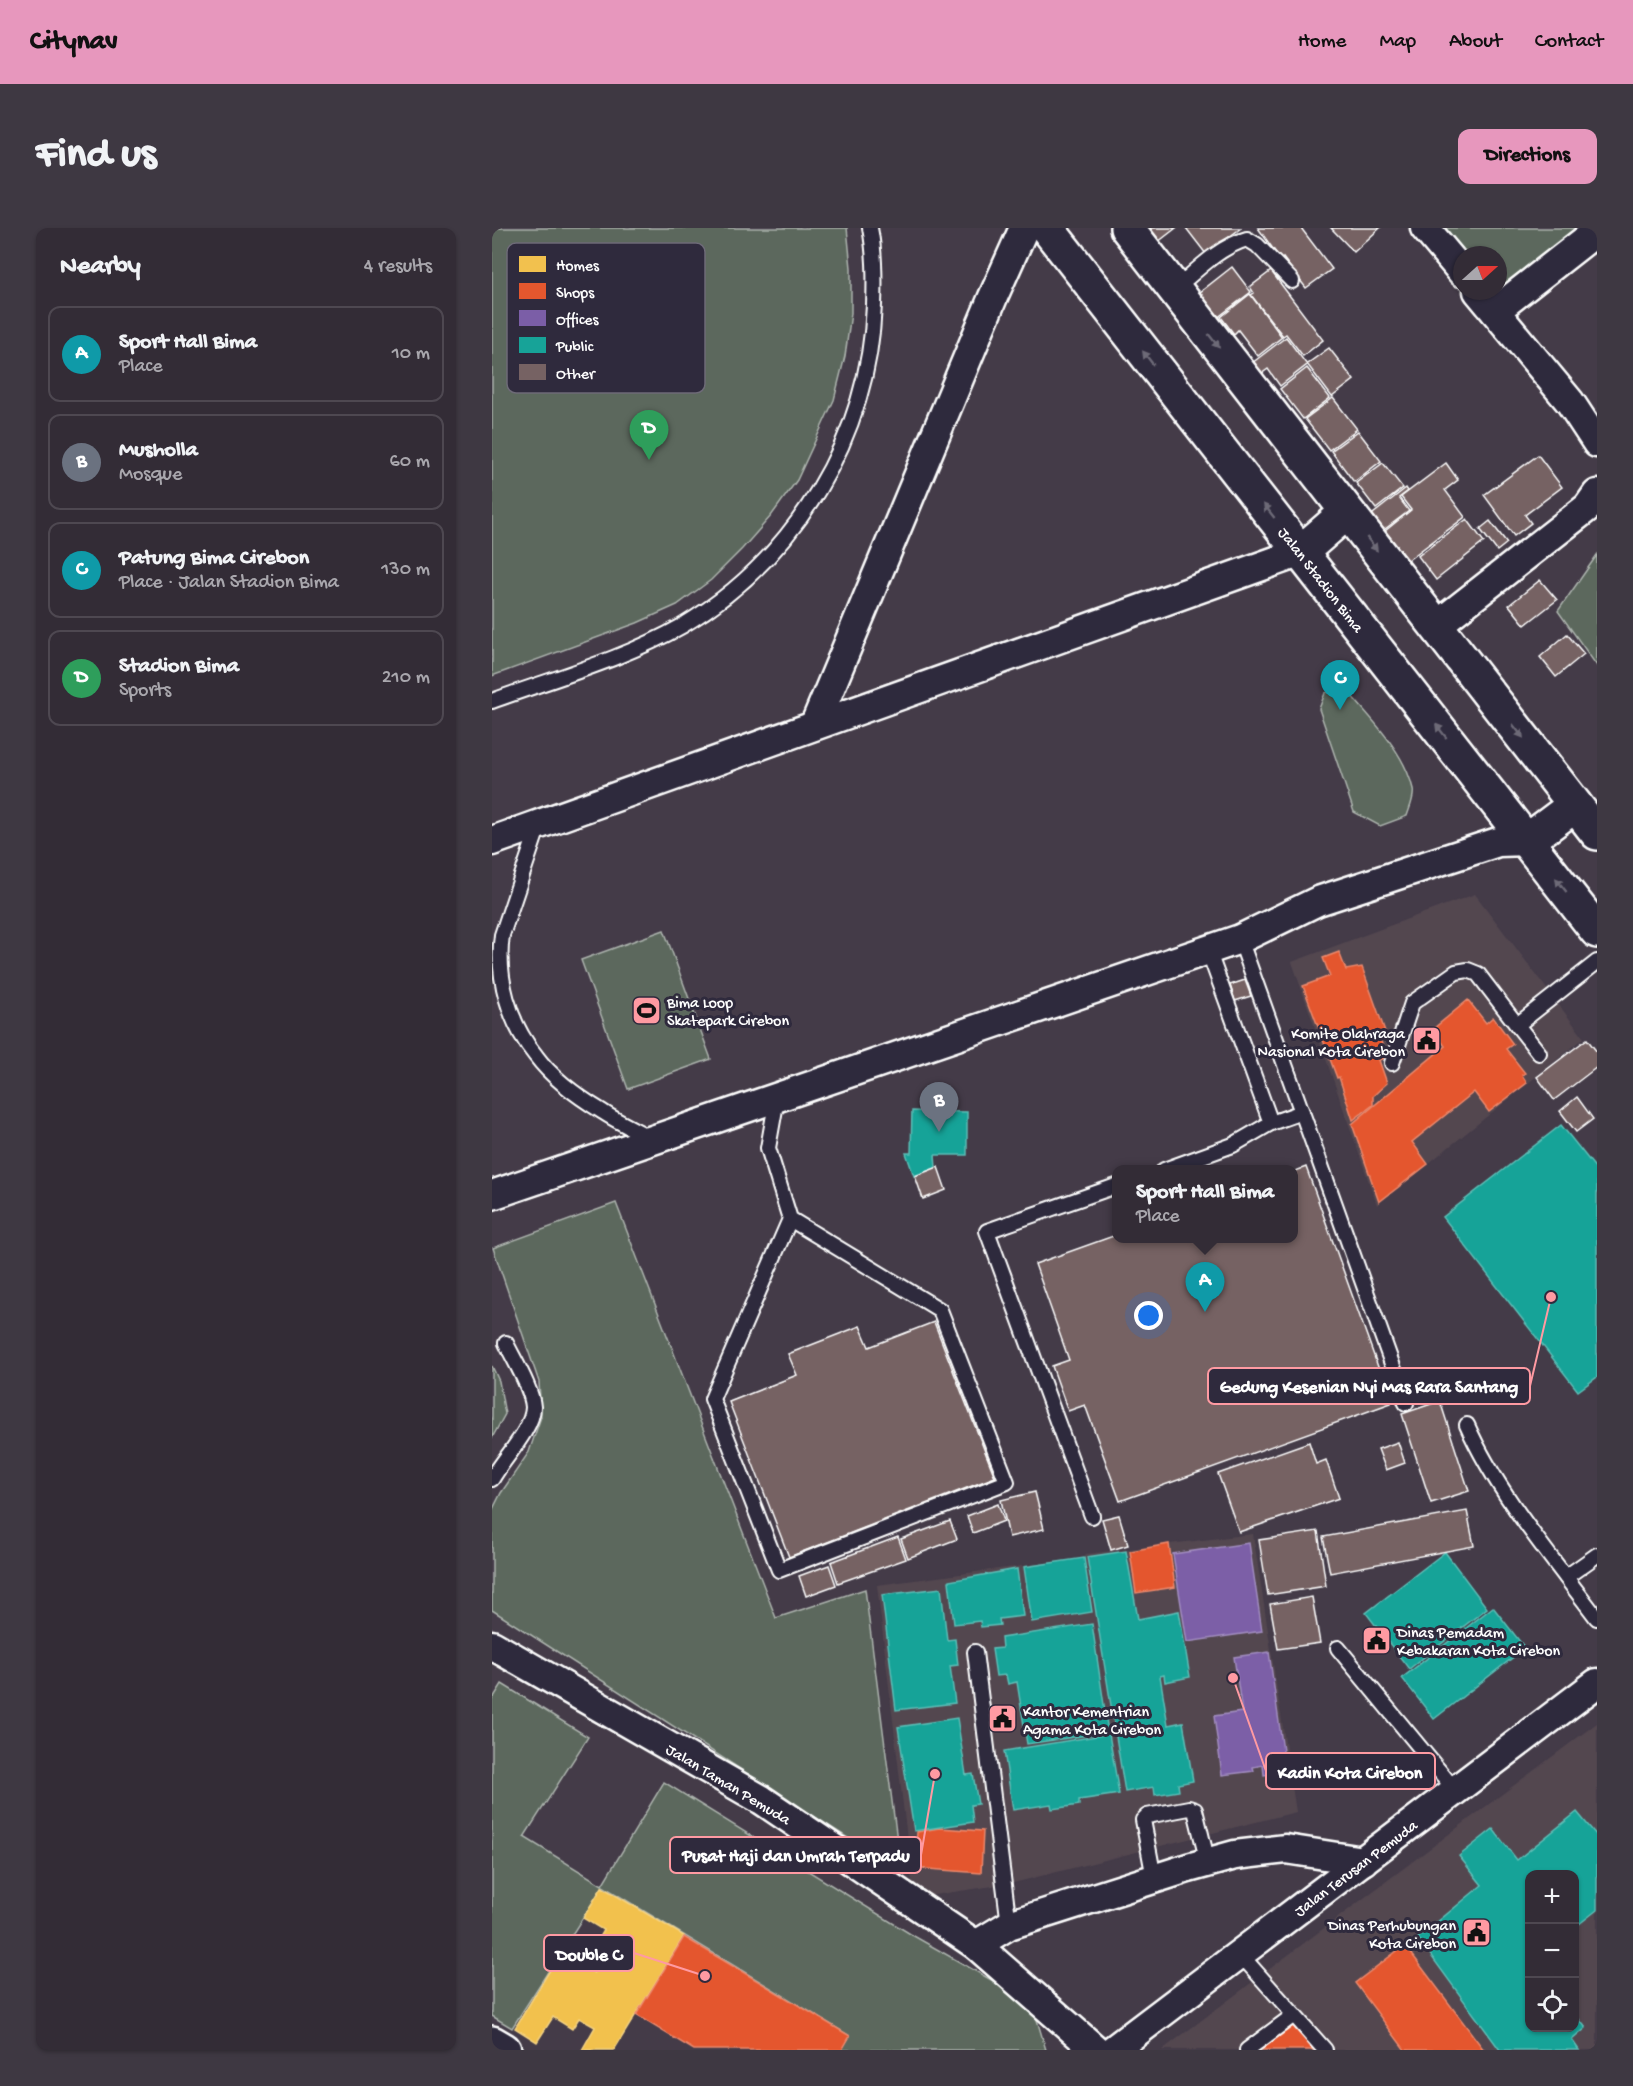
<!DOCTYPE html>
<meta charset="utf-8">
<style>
:root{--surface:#332c36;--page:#3e3842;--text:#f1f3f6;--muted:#a9a7ad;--line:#4e4851;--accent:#e797bd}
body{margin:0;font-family:"Gochi Hand",sans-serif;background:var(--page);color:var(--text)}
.controls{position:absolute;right:18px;bottom:18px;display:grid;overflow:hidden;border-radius:12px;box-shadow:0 2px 4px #0004}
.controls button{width:54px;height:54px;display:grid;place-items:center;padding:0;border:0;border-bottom:2px solid var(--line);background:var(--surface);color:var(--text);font:30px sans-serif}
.compass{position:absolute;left:961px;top:18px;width:54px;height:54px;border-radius:50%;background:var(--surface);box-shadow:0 2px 4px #0004;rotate:69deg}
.you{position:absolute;left:657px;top:1088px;width:21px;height:21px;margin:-15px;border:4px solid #fff;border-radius:50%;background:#1a73e8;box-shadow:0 0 0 9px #1a73e833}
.badge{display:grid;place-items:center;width:39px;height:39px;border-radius:50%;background:var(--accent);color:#fff;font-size:20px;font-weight:700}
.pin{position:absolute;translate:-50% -50px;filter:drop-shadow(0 2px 3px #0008)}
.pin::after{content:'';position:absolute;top:32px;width:21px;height:18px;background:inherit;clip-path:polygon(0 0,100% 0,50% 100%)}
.popup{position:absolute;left:620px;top:937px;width:186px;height:78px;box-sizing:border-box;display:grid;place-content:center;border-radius:12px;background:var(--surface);filter:drop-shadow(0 2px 4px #0005);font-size:20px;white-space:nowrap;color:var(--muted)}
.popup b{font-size:22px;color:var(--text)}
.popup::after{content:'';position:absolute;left:50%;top:100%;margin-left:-12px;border:12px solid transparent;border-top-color:var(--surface)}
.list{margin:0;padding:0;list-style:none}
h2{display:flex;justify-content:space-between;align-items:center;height:78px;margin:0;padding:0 24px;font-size:26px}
h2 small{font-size:20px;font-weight:400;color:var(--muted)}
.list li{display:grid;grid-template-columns:39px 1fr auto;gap:18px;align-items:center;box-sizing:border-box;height:96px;margin:0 12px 12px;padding:0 12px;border:2px solid var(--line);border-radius:12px}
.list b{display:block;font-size:22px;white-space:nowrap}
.list p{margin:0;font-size:20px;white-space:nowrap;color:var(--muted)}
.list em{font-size:20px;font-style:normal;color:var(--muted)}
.icon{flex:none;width:33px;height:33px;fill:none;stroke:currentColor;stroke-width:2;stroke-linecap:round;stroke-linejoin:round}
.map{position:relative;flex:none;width:1105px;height:1822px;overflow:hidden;border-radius:12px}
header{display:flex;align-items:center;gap:36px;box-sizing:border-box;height:84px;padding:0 30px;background:var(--accent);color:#111}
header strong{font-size:28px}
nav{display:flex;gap:33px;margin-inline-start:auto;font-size:21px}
.intro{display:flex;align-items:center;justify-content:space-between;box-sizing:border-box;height:144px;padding:0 36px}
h1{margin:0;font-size:42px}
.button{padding:15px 27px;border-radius:12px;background:var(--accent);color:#111;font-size:21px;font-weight:700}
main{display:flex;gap:36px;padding:0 36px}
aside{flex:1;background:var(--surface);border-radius:12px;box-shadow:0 2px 4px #0004}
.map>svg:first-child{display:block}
.built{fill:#534750;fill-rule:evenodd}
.green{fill:#5b685d;stroke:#adb4ae;stroke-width:1.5}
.homes{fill:#f2c14e;stroke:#f6d483;stroke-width:1.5}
.shops{fill:#e4572e;stroke:#ec896d;stroke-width:1.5}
.offices{fill:#7b5ea7;stroke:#a38ec1;stroke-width:1.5}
.public{fill:#17a398;stroke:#5dbfb7;stroke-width:1.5}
.building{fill:#766263;stroke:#fff;stroke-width:1.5}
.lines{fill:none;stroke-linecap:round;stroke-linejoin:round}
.service-casing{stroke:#fff;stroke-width:18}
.minor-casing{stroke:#fff;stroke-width:33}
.tertiary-casing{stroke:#fff;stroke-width:38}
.service{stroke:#2f2a3d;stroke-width:14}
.minor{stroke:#2f2a3d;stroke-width:28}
.tertiary{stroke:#2f2a3d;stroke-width:33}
.oneway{fill:#6d6a77}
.labels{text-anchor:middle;stroke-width:6;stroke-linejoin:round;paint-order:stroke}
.street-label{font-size:16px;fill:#fff;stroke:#2f2a3d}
.poi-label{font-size:16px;fill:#fff;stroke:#2f2a3d;text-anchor:start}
.key{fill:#2f2a3d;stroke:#6d6a77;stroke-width:1.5}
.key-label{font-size:16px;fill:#fff}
.leader{fill:none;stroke:#ff9aa2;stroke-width:2}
.callout-dot{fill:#ff9aa2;stroke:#2f2a3d;stroke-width:2}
.callout{fill:#2f2a3d;stroke:#ff9aa2;stroke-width:2}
.callout-label{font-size:18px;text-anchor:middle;font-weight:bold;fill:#fff}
</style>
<header>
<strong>Citynav</strong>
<nav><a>Home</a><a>Map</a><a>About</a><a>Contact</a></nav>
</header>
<div class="intro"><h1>Find us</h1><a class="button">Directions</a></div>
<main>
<aside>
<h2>Nearby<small>4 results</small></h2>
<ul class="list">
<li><span class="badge" style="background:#0f9aa8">A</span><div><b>Sport Hall Bima</b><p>Place</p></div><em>10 m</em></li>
<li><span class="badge" style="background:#6b7280">B</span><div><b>Musholla</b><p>Mosque</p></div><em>60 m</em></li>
<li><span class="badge" style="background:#0f9aa8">C</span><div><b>Patung Bima Cirebon</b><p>Place · Jalan Stadion Bima</p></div><em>130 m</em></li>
<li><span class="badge" style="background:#2e9e5b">D</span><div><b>Stadion Bima</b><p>Sports</p></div><em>210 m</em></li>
</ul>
</aside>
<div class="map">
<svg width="1105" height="1822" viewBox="0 0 1105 1822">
<rect width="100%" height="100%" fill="#443b48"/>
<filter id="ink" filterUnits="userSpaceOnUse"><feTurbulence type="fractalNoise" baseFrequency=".0167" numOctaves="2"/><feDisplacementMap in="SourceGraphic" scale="12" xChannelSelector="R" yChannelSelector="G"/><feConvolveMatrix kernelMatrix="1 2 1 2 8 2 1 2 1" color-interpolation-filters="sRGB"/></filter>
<g filter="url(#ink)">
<g class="built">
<path d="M983,666l109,144 -207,167 -85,-243z"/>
<path d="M761,1306l43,278 -283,71 -99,15 -37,-313 206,-27 3,-4z"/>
<path d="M1105,1495v327h-435zM1038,1646h44v154h-44z"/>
</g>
<g class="green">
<path d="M0,0h355l4,40v45l-6,43 -11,44 -37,80 -26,36 -29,33 -31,31 -34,25 -40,18 -145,53z"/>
<path d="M950,0h145l-88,63 -1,-36h-33z"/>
<path d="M1105,327v111l-39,-55z"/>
<path d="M852,459c25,30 60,63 69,102 2,8 -4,20 -6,27l-27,10 -26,-14 -35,-103 6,-16z"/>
<path d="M172,702l47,129 -83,30 -47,-129z"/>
<path d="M124,975l160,415 89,-29 36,283 -409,-262v-99l9,-18 28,-41 12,-35 -2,-35 -46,-134z"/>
<path d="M0,1138l7,15 6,33 -13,24z"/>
<path d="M10,1456l86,53 -64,100 78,48 62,-103 248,153 120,68 14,47h-205l9,-14 -247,-150 -91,142 -20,-12v-316z"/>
</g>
<path class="homes" d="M110,1659l82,49 -70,114h-32l13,-23 -16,-9 -7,11 -19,-12 -16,25 -22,-14 47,-78 23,14 -1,3 10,6 9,-15 5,3 3,-5 -17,-10 9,-16 -20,-12z"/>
<g class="shops">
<path d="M847,724l7,18 16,-3 25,70 -7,2 7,18 -8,3 8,23 -14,13v9l-20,15 -14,-43 -2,1 -34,-92 27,-10 -7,-18z"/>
<path d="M976,772l18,23 7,-6 20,27 -7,5 19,24 -3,2 5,8 -38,29 -15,-20 -62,50 16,22 -49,38 -27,-78 93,-78 -12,-17z"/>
<path d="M677,1316l6,43 -39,6 -6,-42z"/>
<path d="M447,1600l44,3 -2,42 -66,-5 2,-36z"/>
<path d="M192,1709l166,99 -8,14h-148l-58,-35z"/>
<path d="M913,1717l79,105h-79l-50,-67z"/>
<path d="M801,1797l20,25h-52z"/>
</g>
<g class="offices">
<path d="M757,1315l13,88 -75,11 -14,-88z"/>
<path d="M777,1424l17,120 -22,3 -1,-10 -10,2 1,4 -32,4 -8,-59 28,-4 -8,-55z"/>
</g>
<g class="public">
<path d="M420,883l55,1v43h-32l1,13 -22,8 -8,-23h5z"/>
<path d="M1069,897l36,45v207l-19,14 -135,-174z"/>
<path d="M634,1323l12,68 41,-8 11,66 -25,5 -1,-7 -4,1 8,49 15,-3 10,59 -15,3 1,7 -24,4 -1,-8 -29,5 -38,-235z"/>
<path d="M953,1324l42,56 -78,61 -43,-56z"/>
<path d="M592,1330l8,54 -60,10 -8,-55z"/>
<path d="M525,1341l6,47 -24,3 1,6 -19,2 -1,-6 -26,3 -5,-43z"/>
<path d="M449,1360l6,52 8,-1 3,26 -8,1 5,37 -59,7 -14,-115z"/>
<path d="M1001,1379l32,41 -91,71 -32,-41z"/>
<path d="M600,1396l16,108 -81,12 -10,-62 -9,2 -2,-9 -10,1 -4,-27 10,-1 -1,-10z"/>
<path d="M465,1490l9,57 7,-1 5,30 -7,1 2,17 -59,9 -16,-104z"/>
<path d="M617,1506l10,60 -40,6v5l-27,4 -1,-5 -38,6 -9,-59z"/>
<path d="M1085,1584l20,24v74l-23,18v-54h-44v154h44v-15l12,15 -14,12 7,10h-79l-82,-112 64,-53 -23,-29 34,-27 24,31z"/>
</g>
<g class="building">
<path d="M655,0h29l-18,14z"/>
<path d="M694,0h55l-35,26z"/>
<path d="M766,0h43l31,41 -26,19 -23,-30 -2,2z"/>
<path d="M839,0h49l-26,24z"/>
<path d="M740,39l19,25 -34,26 -18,-25z"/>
<path d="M779,43l52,69 -20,16 -17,-22 -3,2 -32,-41 3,-2 -4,-6z"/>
<path d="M758,66l32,43 -24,19 -20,-26 -4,4 -13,-17z"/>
<path d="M794,109l21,28 -27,21 -12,-17 -7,5 -9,-11z"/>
<path d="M837,120l25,32 -22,17 -25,-33z"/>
<path d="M815,140l23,30 -27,21 -23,-30z"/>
<path d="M841,170l24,31 -28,21 -24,-31z"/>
<path d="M866,203l23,30 -27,21 -23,-31z"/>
<path d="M1046,227l24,32 -37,28 6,8 -17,13 -30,-41z"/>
<path d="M891,235l20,25 -27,21 -20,-26z"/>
<path d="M954,235l12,17 -13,10 20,27 -57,43 -23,-29 26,-21 -10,-13z"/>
<path d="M914,260l2,3 -9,7 10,13 -28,21 -12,-15z"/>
<path d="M975,291l17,23 -48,38 -18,-24z"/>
<path d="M998,293l17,22 -10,8 -17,-22z"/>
<path d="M1048,352l17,20 -32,25 -16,-20z"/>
<path d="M1075,406l17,20 -28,23 -16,-20z"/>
<path d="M753,752l6,16 -16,5 -5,-16z"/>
<path d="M1095,811l10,13v15l-43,33 -17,-23z"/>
<path d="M1085,869l16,22 -17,13 -16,-21z"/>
<path d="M446,939l8,23 -23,9 -8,-23z"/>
<path d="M814,939l85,236 -271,98 -35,-96 -17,6 -16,-45 17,-6 -34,-96 81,-29v3h177v-66z"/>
<path d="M442,1094l61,155 -206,80 -60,-155 68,-27 -9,-21 72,-28 9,21z"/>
<path d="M948,1173l29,90 -38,12 -29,-89z"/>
<path d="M817,1214l7,22 10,-4 13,38 -100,34 -21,-58z"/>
<path d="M906,1214l7,21 -19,7 -8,-21z"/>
<path d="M543,1264l9,37 -35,8 -8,-37z"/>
<path d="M506,1276l6,17 -31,12 -6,-17z"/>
<path d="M975,1283l7,35 -144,27 -7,-36z"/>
<path d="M627,1287l9,30 -17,5 -9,-31z"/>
<path d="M458,1293l7,18 -49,19 -7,-19z"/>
<path d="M826,1303l8,55 -58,9 -9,-55z"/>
<path d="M406,1309l8,22 -68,24 -7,-21z"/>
<path d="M337,1337l7,20 -30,11 -7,-20z"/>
<path d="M820,1369l8,46 -42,6 -8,-45z"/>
</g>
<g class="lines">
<defs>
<g id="service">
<path d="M683,61c22,-19 44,-42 72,-50l10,6 35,36"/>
<path d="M0,473c63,-23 132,-42 190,-75 113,-67 187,-189 192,-321 1,-25 1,-52 -4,-77"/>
<path d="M47,597l-37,110c-6,42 7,88 34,121 16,22 44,42 67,56 15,10 33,18 49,27"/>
<path d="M748,711l166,464"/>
<path d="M716,722l63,173"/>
<path d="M1025,797l22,28"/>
<path d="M900,835l20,-60 44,-31 12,-2 10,4 39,51 80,-63"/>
<path d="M285,870l-9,50 22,71 150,91 67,172 -228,88 -67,-171 78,-180"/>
<path d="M672,942l69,-25 38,-22 31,-11"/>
<path d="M975,1197c30,68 85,133 130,193"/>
<path d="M0,1251c11,-20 41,-50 41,-72 -1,-18 -19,-47 -27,-64"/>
<path d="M600,1288l-105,-285 129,-45"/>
<path d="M1074,1349l31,-22"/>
<path d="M846,1420l117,142"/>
<path d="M483,1424l34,273"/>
<path d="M662,1650l-11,-58 4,-4 42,-8 6,2 13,53"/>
<path d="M748,1726l85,96"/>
<path d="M755,1822l47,-35"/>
</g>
<g id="minor">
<path d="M933,0l37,44"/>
<path d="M986,63l92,111 27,41"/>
<path d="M1003,83l102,-80"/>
<path d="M944,398l152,-119 9,-13"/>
<path d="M323,496l178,-427 31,-69"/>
<path d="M0,613l809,-289"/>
<path d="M0,967l748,-256 78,-38 180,-59 29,-1"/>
<path d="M0,1417l270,155 214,145 120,105"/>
<path d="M484,1717l33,-20 179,-57 47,-13 51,-6 77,12"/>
<path d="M621,1822l484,-367"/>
</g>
<g id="tertiary">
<path d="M555,0l550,703"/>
<path d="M635,0l470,605"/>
<path d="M809,324l46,-40"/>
<path d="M1035,613l48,-36"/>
<path d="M0,1815l12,7"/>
</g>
</defs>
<use href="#service" class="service-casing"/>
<use href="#minor" class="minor-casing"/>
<use href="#tertiary" class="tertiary-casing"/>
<use href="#service" class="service"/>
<use href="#minor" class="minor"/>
<use href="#tertiary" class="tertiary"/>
</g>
<defs><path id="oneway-solid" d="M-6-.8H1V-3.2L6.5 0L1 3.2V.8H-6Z" transform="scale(1.5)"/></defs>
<g class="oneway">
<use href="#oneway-solid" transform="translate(722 113) rotate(52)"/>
<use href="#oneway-solid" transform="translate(656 130) rotate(-128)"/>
<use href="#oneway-solid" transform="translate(777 283) rotate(-128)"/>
<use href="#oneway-solid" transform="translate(880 316) rotate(52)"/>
<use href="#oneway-solid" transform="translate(949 503) rotate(-128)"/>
<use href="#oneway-solid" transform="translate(1026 503) rotate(52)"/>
<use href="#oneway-solid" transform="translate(1069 657) rotate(-128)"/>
</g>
</g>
<defs>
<symbol id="stadium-square" viewBox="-11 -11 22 22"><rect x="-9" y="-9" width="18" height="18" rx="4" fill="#ff9aa2" stroke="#2f2a3d"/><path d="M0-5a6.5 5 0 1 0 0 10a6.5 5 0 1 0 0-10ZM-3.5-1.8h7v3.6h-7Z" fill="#111"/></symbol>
<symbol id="civic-square" viewBox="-11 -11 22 22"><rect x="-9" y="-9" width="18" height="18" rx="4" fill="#ff9aa2" stroke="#2f2a3d"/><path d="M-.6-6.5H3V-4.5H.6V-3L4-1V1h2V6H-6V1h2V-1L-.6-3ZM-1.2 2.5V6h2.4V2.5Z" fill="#111"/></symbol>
</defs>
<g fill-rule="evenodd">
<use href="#stadium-square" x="138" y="766" width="33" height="33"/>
<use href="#civic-square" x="918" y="796" width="33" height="33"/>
<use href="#civic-square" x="868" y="1396" width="33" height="33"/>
<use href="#civic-square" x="494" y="1474" width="33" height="33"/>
<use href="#civic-square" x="968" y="1688" width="33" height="33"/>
</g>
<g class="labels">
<g class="street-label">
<text transform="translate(830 351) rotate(52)" y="6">Jalan Stadion Bima</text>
<text transform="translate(237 1555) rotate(31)" y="6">Jalan Taman Pemuda</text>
<text transform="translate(863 1639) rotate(-37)" y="6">Jalan Terusan Pemuda</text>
</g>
<g class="poi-label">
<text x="175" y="779">Bima Loop<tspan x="175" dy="18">Skatepark Cirebon</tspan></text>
<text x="913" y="810" text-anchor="end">Komite Olahraga<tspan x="913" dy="18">Nasional Kota Cirebon</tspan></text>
<text x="905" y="1409">Dinas Pemadam<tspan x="905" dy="18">Kebakaran Kota Cirebon</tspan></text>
<text x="531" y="1488">Kantor Kementrian<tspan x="531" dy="18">Agama Kota Cirebon</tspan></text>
<text x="964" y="1702" text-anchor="end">Dinas Perhubungan<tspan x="964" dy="18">Kota Cirebon</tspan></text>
</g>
</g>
<rect x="15" y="15" width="198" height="150" rx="9" class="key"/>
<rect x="27" y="28" width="27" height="16" fill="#f2c14e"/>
<rect x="27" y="55" width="27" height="16" fill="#e4572e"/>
<rect x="27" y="82" width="27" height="16" fill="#7b5ea7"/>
<rect x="27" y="109" width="27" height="16" fill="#17a398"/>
<rect x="27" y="136" width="27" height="16" fill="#766263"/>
<g class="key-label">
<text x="64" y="42">Homes</text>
<text x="64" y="69">Shops</text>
<text x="64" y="96">Offices</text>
<text x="64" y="123">Public</text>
<text x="64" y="150">Other</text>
</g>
<path class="leader" d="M1059 1069L1038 1158M741 1450L774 1543M443 1546L429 1627M213 1748L142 1725"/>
<g class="callout-dot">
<circle cx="1059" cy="1069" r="6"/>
<circle cx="741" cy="1450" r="6"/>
<circle cx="443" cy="1546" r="6"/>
<circle cx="213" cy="1748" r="6"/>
</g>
<g class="callout">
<rect x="716" y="1140" width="322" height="36" rx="6"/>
<rect x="774" y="1525" width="169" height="36" rx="6"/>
<rect x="178" y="1609" width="251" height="36" rx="6"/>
<rect x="52" y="1707" width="90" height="36" rx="6"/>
</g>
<g class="callout-label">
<text x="877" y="1164">Gedung Kesenian Nyi Mas Rara Santang</text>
<text x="858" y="1550">Kadin Kota Cirebon</text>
<text x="304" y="1633">Pusat Haji dan Umrah Terpadu</text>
<text x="97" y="1732">Double C</text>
</g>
</svg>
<div class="controls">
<button>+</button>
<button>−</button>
<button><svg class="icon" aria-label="locate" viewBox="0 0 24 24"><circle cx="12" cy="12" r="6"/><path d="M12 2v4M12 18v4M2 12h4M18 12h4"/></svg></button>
</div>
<svg class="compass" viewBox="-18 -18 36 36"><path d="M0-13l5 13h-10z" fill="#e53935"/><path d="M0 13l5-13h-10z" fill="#a9a7ad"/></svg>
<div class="you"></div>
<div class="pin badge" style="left:713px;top:1084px;background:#0f9aa8">A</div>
<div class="popup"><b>Sport Hall Bima</b>Place</div>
<div class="pin badge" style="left:447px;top:904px;background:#6b7280">B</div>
<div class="pin badge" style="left:848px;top:482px;background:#0f9aa8">C</div>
<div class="pin badge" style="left:157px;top:232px;background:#2e9e5b">D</div>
</div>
</main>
